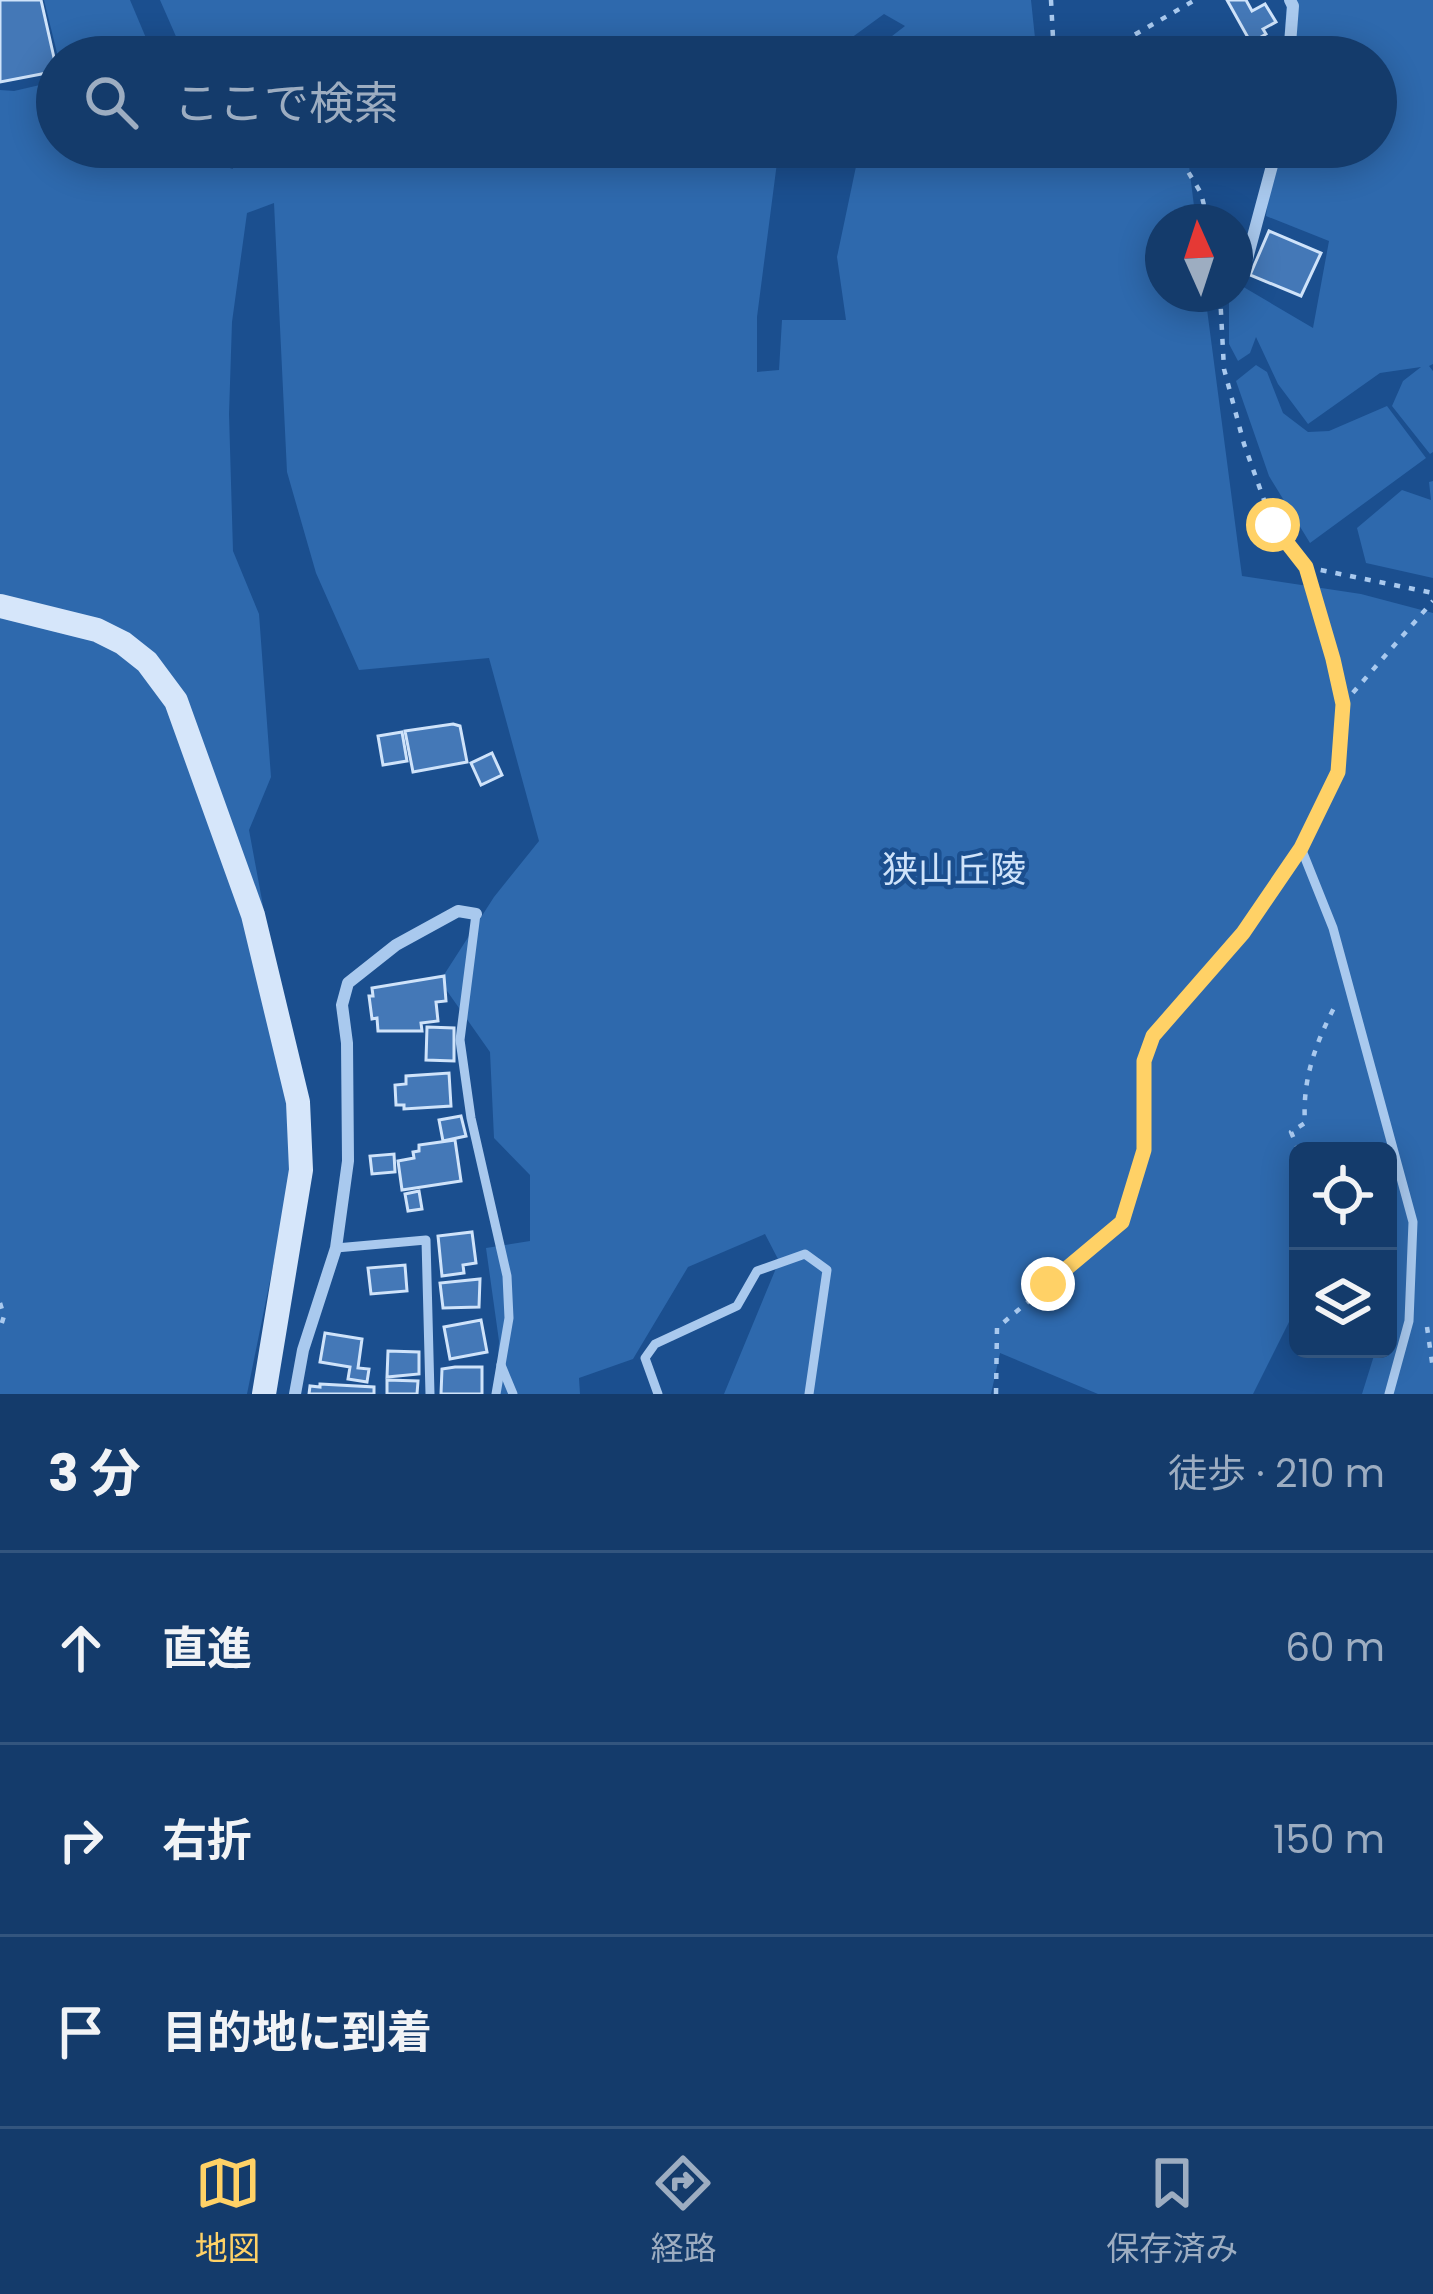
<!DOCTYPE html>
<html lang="ja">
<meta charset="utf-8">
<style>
:root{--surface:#143b6b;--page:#1d4271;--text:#f1f3f6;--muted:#9dadc1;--line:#33557e;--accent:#ffd166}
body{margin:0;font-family:Poppins,"Noto Sans JP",sans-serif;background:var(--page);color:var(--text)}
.controls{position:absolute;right:36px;bottom:36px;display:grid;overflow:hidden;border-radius:18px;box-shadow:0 6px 30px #0003}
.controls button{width:108px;height:108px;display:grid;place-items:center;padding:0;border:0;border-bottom:3px solid var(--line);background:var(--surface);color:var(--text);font:60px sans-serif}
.compass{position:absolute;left:1145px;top:204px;width:108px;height:108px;border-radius:50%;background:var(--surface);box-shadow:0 6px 30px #0003;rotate:357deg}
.stop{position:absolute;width:36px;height:36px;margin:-27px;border:9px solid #ffd166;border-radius:50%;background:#fff}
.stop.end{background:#ffd166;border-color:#fff;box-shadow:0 3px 12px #0008}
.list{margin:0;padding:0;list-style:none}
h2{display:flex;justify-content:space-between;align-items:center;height:156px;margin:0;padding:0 48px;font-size:51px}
h2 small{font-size:39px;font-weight:400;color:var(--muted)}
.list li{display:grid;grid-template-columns:78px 1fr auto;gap:36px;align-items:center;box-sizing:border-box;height:192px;padding:0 48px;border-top:3px solid var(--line)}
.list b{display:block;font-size:45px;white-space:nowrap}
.list em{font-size:39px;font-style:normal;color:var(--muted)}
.icon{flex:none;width:66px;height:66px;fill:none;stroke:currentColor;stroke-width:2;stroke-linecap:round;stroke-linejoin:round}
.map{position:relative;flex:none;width:1433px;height:1394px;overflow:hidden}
.search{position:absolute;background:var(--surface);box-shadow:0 6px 30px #0003;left:36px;right:36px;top:36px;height:132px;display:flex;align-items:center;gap:30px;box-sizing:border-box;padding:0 42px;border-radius:66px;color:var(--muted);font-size:45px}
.sheet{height:732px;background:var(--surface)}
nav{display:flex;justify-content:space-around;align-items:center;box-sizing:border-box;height:168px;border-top:3px solid var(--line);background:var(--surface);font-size:33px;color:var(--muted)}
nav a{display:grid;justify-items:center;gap:6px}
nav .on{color:var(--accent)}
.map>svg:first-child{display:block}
.green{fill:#2e69ad}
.building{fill:#4478b7;stroke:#cfe3fa;stroke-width:3}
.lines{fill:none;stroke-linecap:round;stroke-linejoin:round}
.path{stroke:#a9c9ee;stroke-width:4.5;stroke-dasharray:6 9;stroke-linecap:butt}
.lane{stroke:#a9c9ee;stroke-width:9}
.street{stroke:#a9c9ee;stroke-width:12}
.secondary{stroke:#d6e6fa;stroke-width:24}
.route{stroke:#ffd166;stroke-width:15}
.labels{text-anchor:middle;stroke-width:9;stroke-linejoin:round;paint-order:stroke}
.park-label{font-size:36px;fill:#cfe3fa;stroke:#1b4f8f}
</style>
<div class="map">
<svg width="1433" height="1394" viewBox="0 0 1433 1394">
<rect width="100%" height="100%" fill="#1b4f8f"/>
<g class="green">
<path d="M44,0h86l24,57h-96z"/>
<path d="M160,0h871l6,57h-172l40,-31 -21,-12 -59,43h-640z"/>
<path d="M1287,0h146v364l-4,2 4,5v81l-3,2 -38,-48 11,-25 18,-14 -41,6 -72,51 -30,-40 -22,-47 -6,16 -12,8 -9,-17v-50h6v-12l78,46 16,-87 -63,-25 9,-69h101v-90h-93z"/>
<path d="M57,81v66h126l3,8 47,14 -9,-22h555l-22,170v55l22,-2 3,-50h64l-9,-63 21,-100 21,-10 308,3 9,72h-33v72h42l37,282 119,18 72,19v781h-71l14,-45h12v-198h-90v153l-45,90h-155l-98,-41 -9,41h-267l55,-133 -14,-27 -77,33 -55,92 -54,19 1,16h-84l3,-53 -13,-93 44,-7v-66l-36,-37 -4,-86 -50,-71 54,-84 45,-56 -50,-183 -130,12 -43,-97 -29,-101 -13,-269 -27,10 -15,109 -3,92 4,137 26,63 12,163 -22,53 34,184 8,163 -44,217h-247v-1304l14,1z"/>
<path d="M1256,365l11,7 16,41 25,19 21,-1 58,-25 39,52 -116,85 -41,-67 -33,-95z"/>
<path d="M1433,481v97l-67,-15 -9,-35 45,-38 29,10 -2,-18z"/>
</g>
<g class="building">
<path d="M0,0h41l16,71 -57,11z"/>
<path d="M1227,0h19l6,11 13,-7 11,18 -13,7 3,5 -15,9z"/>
<path d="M1269,231l52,22 -20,43 -51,-21z"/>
<path d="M453,724l7,2 7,36 -54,10 -8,-41z"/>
<path d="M402,732l5,29 -24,4 -5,-29z"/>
<path d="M492,753l10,22 -21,10 -10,-22z"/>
<path d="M444,976l2,25 -10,1 2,19 -17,2 1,8h-44l-1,-13 -5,1 -3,-23h4l-1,-8z"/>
<path d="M427,1027l27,1v33l-28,-1z"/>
<path d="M449,1073l2,33 -47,3v-4h-8l-1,-20 11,-1v-8z"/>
<path d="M461,1116l5,20 -23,5 -4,-21z"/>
<path d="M455,1140l6,41 -59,9 -4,-29 16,-3 -1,-6 6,-1v-6z"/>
<path d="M394,1154l1,18 -23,2 -2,-18z"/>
<path d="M419,1191l3,18 -14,2 -3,-17z"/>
<path d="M472,1232l4,31 -13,2 1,8 -22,3 -4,-40z"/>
<path d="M405,1265l2,26 -36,3 -3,-26z"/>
<path d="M480,1279l-1,28 -36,1 -3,-25z"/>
<path d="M481,1320l6,32 -37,7 -6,-32z"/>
<path d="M325,1333l37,6 -4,29 11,1 -2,13 -19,-3 2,-12 -30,-5z"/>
<path d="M388,1351l31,1v22l-32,3z"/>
<path d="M455,1367h27v27h-41l1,-25z"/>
<path d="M387,1380l31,1 -1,13h-30z"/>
<path d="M320,1384l54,3v7h-65l1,-8 10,1z"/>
</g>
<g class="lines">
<g class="path">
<path d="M1051,0l3,57"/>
<path d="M1096,57l99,-57"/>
<path d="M1173,147l28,46 7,29"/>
<path d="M1220,294l4,75 20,75 29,81 33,42 37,137 -5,68 -29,61"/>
<path d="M1306,567l127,26"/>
<path d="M1343,704l90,-103"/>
<path d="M1299,1151l-8,-19 14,-9c-3,-44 11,-81 31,-119"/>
<path d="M0,1303l4,13 -4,13"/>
<path d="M1427,1327l6,42"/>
<path d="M996,1394l1,-66 125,-106 22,-71v-90l9,-25 90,-103 44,-65"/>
</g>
<g class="lane">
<path d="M1301,848l32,80 80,294 -4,99 -20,73"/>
<path d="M476,914l-16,126 11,78 36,158 2,42 -13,76"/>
<path d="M336,1248l90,-8 4,154"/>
<path d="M501,1365l12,29"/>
<path d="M658,1394l-13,-36 10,-14 82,-38 20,-35 48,-17 22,16 -18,124"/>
</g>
<g class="street">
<path d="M1289,57l4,-51 -3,-6"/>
<path d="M1235,263l12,-4 30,-112"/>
<path d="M295,1394l8,-44 33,-102 12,-87 -1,-118 -5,-38 6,-22 48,-38 62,-34 18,3"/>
</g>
<path class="secondary" d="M0,606l97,24 26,13 24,19 29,39 77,214 45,187 3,68 -37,224"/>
</g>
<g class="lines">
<path class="route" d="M1048,1284l74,-62 22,-72v-89l9,-25 90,-103 58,-85 37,-76 5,-68 -10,-45 -27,-92 -33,-42"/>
</g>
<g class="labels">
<g class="park-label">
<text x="954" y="882">狭山丘陵</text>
</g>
</g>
</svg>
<div class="controls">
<button><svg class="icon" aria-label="locate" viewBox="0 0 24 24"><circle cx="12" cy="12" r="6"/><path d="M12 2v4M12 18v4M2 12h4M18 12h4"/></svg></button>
<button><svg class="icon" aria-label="layers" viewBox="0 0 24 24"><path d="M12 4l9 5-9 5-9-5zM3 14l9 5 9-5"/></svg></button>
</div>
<svg class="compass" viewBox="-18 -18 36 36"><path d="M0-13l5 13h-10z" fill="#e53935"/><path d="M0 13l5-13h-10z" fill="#9dadc1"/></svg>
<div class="stop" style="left:1273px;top:525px"></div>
<div class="stop end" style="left:1048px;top:1284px"></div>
<div class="search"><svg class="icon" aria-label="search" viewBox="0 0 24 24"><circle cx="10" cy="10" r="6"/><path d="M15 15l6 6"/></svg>ここで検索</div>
</div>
<section class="sheet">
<h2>3 分<small>徒歩 · 210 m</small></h2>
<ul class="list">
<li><svg class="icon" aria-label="ahead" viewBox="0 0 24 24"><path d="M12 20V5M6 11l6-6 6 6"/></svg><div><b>直進</b></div><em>60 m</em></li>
<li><svg class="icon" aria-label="right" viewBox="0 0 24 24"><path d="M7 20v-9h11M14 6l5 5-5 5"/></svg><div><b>右折</b></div><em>150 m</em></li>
<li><svg class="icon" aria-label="arrive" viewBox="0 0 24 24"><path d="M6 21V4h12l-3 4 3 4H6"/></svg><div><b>目的地に到着</b></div></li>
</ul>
</section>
<nav>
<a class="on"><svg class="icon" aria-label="map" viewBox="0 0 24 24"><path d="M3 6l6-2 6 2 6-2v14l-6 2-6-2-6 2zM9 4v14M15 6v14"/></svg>地図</a>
<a><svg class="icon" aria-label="directions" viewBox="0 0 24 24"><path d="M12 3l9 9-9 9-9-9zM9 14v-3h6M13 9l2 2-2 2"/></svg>経路</a>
<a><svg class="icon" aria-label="saved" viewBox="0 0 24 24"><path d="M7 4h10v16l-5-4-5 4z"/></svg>保存済み</a>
</nav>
